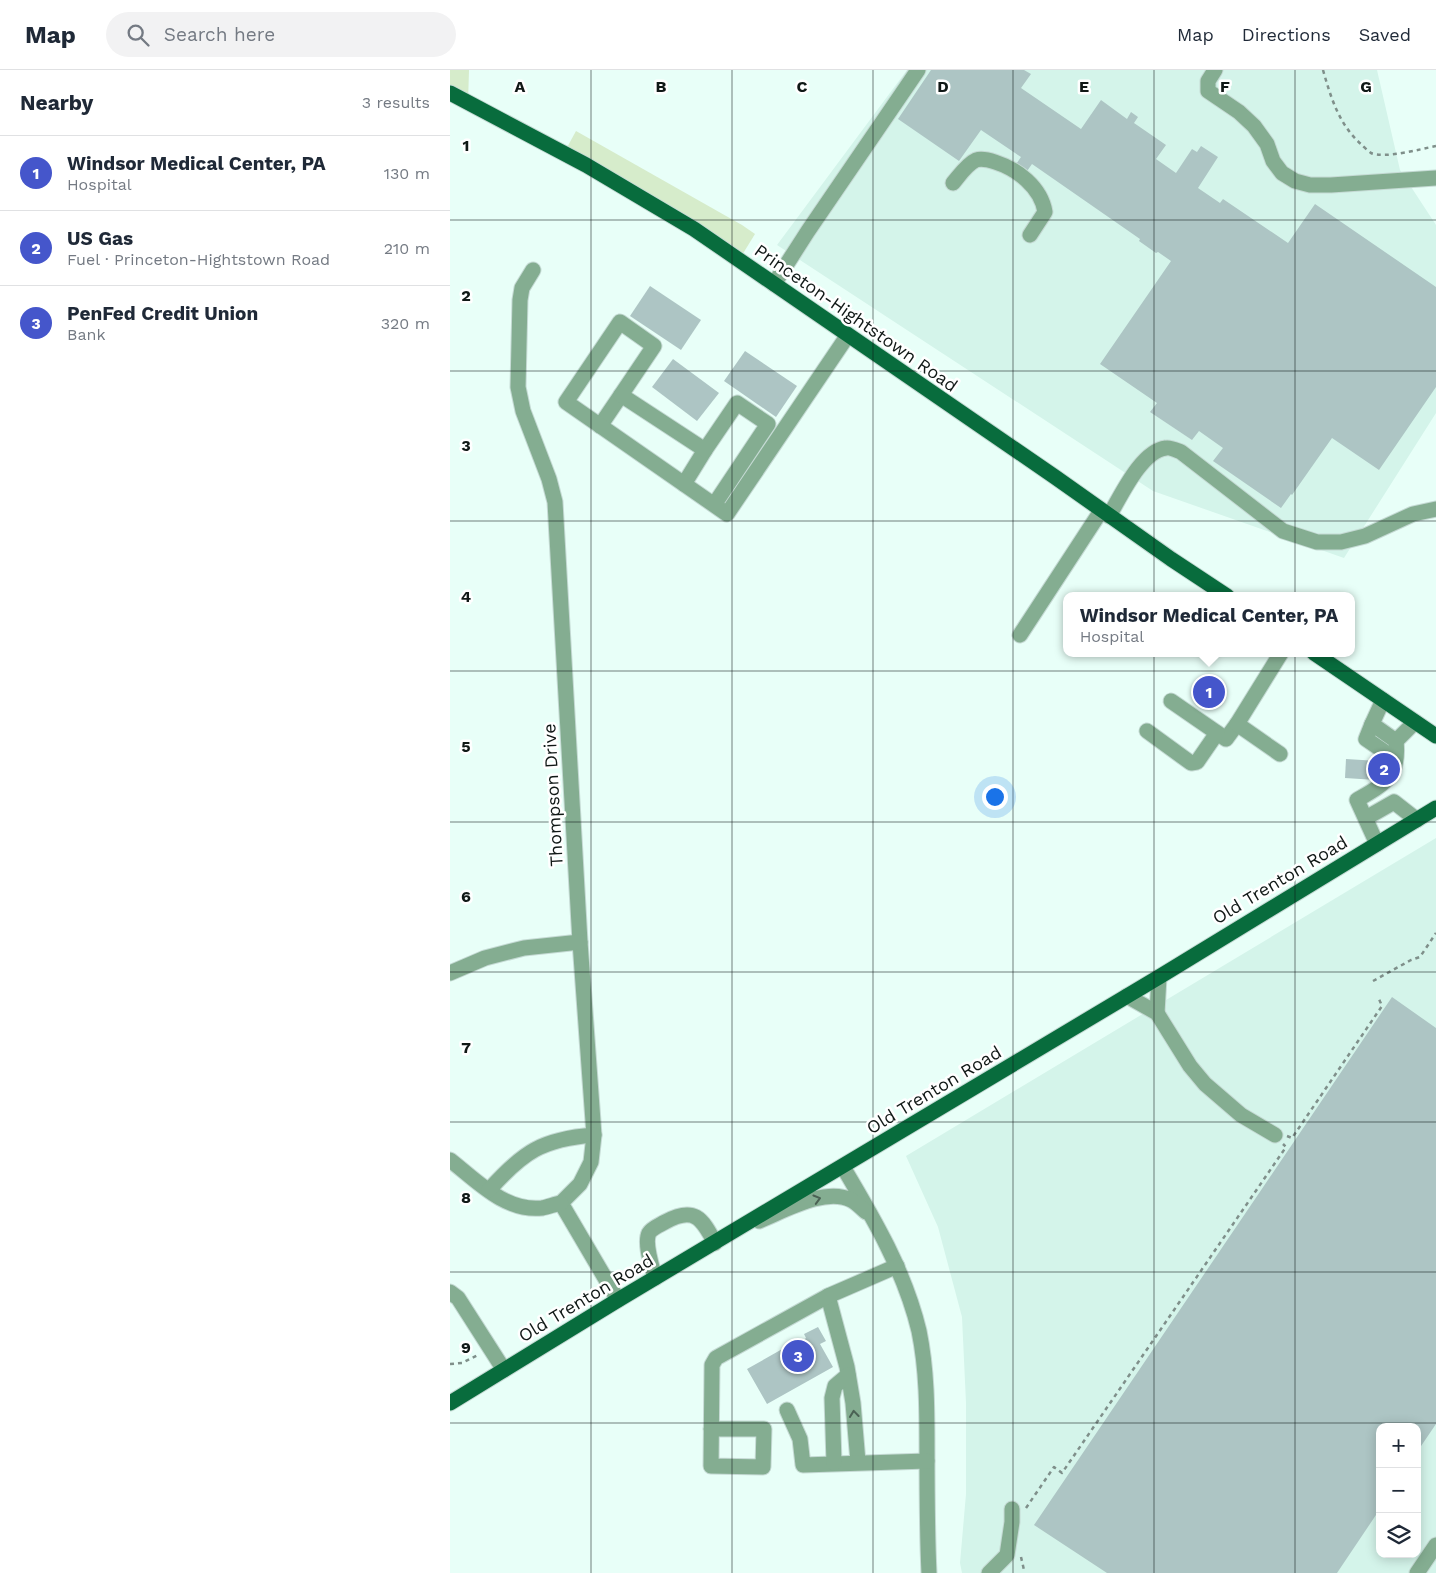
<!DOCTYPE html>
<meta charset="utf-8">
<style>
:root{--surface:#fff;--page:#f2f2f3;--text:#1f2937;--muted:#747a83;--line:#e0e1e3;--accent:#4556cb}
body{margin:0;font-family:"Work Sans",sans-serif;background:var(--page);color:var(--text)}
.controls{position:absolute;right:15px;bottom:15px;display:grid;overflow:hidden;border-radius:10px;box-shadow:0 2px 12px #0003}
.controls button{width:45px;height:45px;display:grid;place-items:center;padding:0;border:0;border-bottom:1px solid var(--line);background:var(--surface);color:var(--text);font:25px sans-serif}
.you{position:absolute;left:544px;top:726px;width:18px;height:18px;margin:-12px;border:4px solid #fff;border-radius:50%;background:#1a73e8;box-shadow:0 0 0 8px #1a73e833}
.badge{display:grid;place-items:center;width:32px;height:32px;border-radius:50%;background:var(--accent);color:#fff;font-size:16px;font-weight:700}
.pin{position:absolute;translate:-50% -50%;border:2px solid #fff;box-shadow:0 1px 5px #0006}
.popup{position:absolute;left:613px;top:522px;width:292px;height:65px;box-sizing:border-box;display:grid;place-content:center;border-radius:10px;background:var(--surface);filter:drop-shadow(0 1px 4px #0005);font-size:16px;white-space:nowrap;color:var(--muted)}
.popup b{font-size:19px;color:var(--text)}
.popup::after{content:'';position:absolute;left:50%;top:100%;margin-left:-10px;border:10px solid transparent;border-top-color:var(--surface)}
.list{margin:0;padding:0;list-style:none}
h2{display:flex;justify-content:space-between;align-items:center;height:65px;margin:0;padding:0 20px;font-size:21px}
h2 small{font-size:16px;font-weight:400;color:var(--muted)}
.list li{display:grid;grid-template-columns:32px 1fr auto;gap:15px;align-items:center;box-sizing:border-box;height:75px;padding:0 20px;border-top:1px solid var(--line)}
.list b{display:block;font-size:19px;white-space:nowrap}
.list p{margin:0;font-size:16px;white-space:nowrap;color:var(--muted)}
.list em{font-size:16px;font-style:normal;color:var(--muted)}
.icon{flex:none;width:28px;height:28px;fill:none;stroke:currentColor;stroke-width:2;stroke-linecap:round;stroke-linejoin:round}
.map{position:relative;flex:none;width:986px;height:1503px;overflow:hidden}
header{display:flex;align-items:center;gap:30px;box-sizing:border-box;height:70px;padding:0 25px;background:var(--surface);border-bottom:1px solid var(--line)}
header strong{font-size:24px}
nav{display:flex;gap:28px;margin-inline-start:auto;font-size:18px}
.search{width:350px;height:45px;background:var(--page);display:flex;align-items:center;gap:12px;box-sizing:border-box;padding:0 18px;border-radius:28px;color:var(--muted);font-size:19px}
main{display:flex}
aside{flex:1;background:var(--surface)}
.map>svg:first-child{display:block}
.built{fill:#d4f4ea;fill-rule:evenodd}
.green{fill:#d6eccb}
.building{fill:#adc5c4}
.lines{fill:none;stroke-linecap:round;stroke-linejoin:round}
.minor-casing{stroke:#c5dad4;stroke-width:17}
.major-casing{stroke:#c5dad4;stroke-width:17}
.path{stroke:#7f8f8a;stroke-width:2.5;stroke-dasharray:4 4;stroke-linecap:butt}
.minor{stroke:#84ad91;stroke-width:15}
.major{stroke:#086c3d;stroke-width:15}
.oneway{stroke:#4a6254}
.grid{fill:none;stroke:#101816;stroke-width:1;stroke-opacity:0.55}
.labels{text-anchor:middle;stroke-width:5;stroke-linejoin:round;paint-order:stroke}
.street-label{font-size:18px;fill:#101816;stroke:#fff}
.grid-label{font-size:16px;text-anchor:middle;font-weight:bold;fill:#101816;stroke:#fff;stroke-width:5;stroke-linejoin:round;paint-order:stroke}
</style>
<header>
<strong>Map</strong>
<div class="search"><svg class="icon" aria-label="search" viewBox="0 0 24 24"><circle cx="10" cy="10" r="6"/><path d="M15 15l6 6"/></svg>Search here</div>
<nav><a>Map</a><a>Directions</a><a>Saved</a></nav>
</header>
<main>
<aside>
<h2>Nearby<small>3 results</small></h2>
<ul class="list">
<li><span class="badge">1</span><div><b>Windsor Medical Center, PA</b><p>Hospital</p></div><em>130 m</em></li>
<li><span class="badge">2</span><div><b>US Gas</b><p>Fuel · Princeton-Hightstown Road</p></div><em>210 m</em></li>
<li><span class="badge">3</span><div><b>PenFed Credit Union</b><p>Bank</p></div><em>320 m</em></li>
</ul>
</aside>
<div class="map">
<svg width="986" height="1503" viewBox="0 0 986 1503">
<rect width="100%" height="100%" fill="#e8fff8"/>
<g class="built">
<path d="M457,0h470l23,100 36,55v188l-92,145 -191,-67 -376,-246z"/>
<path d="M986,768v735h-474l-2,-10 6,-69v-91l-4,-86 -24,-90 -32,-71zM930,1357h37v127h-37z"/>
</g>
<g class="green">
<path d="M0,0h19l-1,32 -18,-9z"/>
<path d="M126,61l166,94 13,9 -16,26 -175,-107z"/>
</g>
<g class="building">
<path d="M481,0h93l7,4 -10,14 60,41 20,-29 26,19 4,-7 7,5 -4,6 32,22 -10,14 20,14 16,-24 5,3 4,-6 17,11 -20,31 22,15 3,-4 65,44 27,-39 121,83v100l-57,83 -47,-32 -40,57 -1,-1 -10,14 -68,-47 10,-13 -24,-17 -7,9 -42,-28 7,-9 -57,-39 71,-103 -13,-9 -2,1 -17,-12 1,-2 -108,-75 -7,10 -11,-7 7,-10 -40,-27 -22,31 -61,-42z"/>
<path d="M200,216l51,34 -20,30 -51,-34z"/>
<path d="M295,281l52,35 -21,31 -52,-36z"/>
<path d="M223,289l46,34 -22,28 -45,-34z"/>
<path d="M896,689l32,2 -2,19 -31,-2z"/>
<path d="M942,927l44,31v396l-19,28v-25h-37v82l-43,64h-230l-73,-48z"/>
<path d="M368,1257l8,14 -6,3 13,23 -66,37 -20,-35 53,-30 2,2 4,-3 -2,-4z"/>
</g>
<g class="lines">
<defs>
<g id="minor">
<path d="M765,0l-7,11v10l31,21 15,14 13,18 6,17 9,12 13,8 15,4h21l105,-7"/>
<path d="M503,113c6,-7 14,-19 23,-23 6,-2 13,0 19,2 22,7 46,25 50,50l-15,23"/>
<path d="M83,200l-11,18 -2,12 -2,87 5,24 26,68 6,23 25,440 14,193 -3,27 -11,22 -19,19 57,97"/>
<path d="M324,214l34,-53 110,-161"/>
<path d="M150,356l21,-31"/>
<path d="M234,414l21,-34"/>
<path d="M264,435l54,-81 -31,-21 -32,47 -84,-55 33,-49 -34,-24 -54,80c54,37 107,75 161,112l121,-179"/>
<path d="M659,446c12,-20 32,-65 57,-68 4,-1 10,2 15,4l102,79 34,11h24l24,-6 48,-22 23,-5"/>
<path d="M570,565l81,-124"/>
<path d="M721,631l55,38 11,-15"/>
<path d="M922,654l-6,15 29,20"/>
<path d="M697,661l44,32 6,-1 20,-29"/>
<path d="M946,671l19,-19"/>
<path d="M830,684l-43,-30 44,-71"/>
<path d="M916,748l28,-16 23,18"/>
<path d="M927,774l-20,-44c27,-16 43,-23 39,-59l-24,-17 11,-24"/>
<path d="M0,903l35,-15 39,-10 56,-6"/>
<path d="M677,926l30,17 33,53 15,18 36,31 34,20"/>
<path d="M707,943l2,-36"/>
<path d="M0,1090c27,21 55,52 92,48 6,-1 13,-4 19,-5"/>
<path d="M393,1097c31,52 62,105 76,164 8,39 8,78 8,117 0,42 0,83 2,125"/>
<path d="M39,1120c34,-38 53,-51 105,-55"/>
<path d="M309,1151c25,-10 66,-34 92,-21 5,2 10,8 15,12"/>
<path d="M205,1208c-3,-11 -11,-35 -6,-45 3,-5 11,-8 16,-11 29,-16 37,-4 50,21"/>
<path d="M0,1222l8,6 46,72"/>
<path d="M378,1226l19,71 6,36 5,59"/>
<path d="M337,1340l13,29 3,26 124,-4"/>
<path d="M261,1359h53l-1,38 -52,-1 1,-101 4,-7 112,-62 69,-30"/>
<path d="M384,1393l-2,-65 3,-12 13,-11"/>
<path d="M539,1503l18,-18 5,-33v-13"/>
<path d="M967,1503l19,-28"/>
</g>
<g id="major">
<path d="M0,23l136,72 108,64 361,248 116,82 56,37"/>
<path d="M864,583l122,83"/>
<path d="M0,1333l168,-103 541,-323 277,-169"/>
</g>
</defs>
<use href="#minor" class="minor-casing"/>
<use href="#major" class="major-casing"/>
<g class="path">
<path d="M873,0c8,28 16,55 39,75 2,2 6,6 9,8 13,6 50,-4 65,-7"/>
<path d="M923,911l38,-21 9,-3 16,-24"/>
<path d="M837,1066l5,2 90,-132 -3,-7"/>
<path d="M0,1294l12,-1 16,-8"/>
<path d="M576,1438l28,-41 8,6 224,-326 -3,-3"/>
<path d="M571,1487l3,13"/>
</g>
<use href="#minor" class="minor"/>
<use href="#major" class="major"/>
</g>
<defs><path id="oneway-chevron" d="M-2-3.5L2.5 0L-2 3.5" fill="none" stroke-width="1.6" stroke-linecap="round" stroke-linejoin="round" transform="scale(1.25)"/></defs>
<g class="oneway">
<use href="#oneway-chevron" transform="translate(367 1129) rotate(-16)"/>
<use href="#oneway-chevron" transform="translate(404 1344) rotate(-96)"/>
</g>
<path class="grid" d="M141,0v1503M282,0v1503M423,0v1503M563,0v1503M704,0v1503M845,0v1503M0,150h986M0,301h986M0,451h986M0,601h986M0,752h986M0,902h986M0,1052h986M0,1202h986M0,1353h986"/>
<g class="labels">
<g class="street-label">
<text transform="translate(406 248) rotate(35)" y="6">Princeton-Hightstown Road</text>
<text transform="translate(103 725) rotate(-93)" y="6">Thompson Drive</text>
<text transform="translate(830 810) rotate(-31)" y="6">Old Trenton Road</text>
<text transform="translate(484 1020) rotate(-31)" y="6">Old Trenton Road</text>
<text transform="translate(136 1228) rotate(-31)" y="6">Old Trenton Road</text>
</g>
</g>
<g class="grid-label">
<text x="70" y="22">A</text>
<text x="211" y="22">B</text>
<text x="352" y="22">C</text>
<text x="493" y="22">D</text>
<text x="634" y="22">E</text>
<text x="775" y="22">F</text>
<text x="916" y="22">G</text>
<text x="16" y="81">1</text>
<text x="16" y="231">2</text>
<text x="16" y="381">3</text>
<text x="16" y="532">4</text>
<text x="16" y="682">5</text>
<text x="16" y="832">6</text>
<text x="16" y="983">7</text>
<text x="16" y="1133">8</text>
<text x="16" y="1283">9</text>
</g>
</svg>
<div class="controls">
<button>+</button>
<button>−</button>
<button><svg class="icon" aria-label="layers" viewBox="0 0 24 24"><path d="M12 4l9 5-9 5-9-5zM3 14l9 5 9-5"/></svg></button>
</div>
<div class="you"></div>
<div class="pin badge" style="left:759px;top:622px">1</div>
<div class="popup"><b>Windsor Medical Center, PA</b>Hospital</div>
<div class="pin badge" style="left:934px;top:699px">2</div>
<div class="pin badge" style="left:348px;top:1286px">3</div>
</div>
</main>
